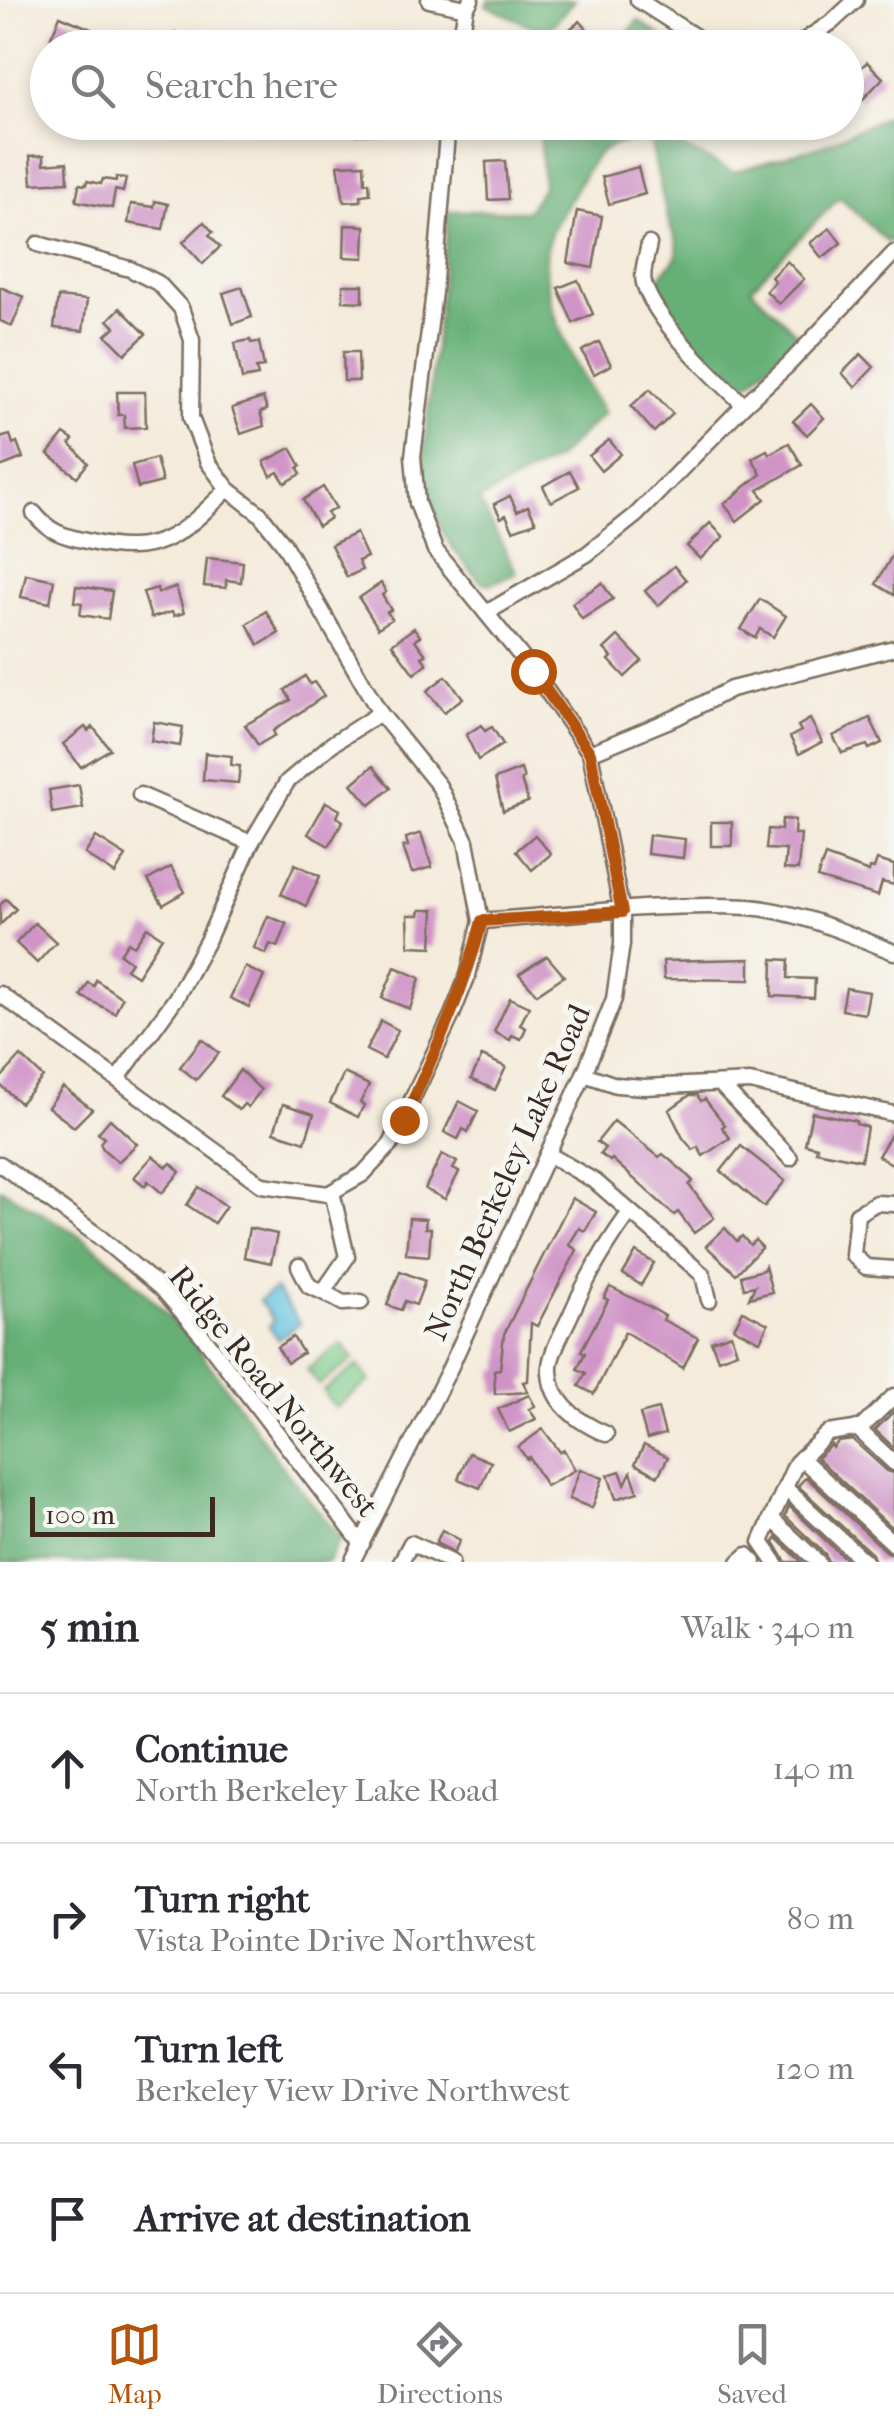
<!DOCTYPE html>
<meta charset="utf-8">
<style>
:root{--surface:#fff;--page:#f7f7f7;--text:#2b2b33;--muted:#7c7c81;--line:#e1e1e2;--accent:#b45309}
body{margin:0;font-family:"IM FELL French Canon",serif;background:var(--page);color:var(--text)}
.scale{position:absolute;left:30px;bottom:25px;width:185px;box-sizing:border-box;padding-left:10px;border:5px solid #3b2a1e;border-top:0;font-size:28px;line-height:35px;white-space:nowrap;color:#3b2a1e;-webkit-text-stroke:8px #f6f6f2;paint-order:stroke}
.stop{position:absolute;width:30px;height:30px;margin:-22px;border:8px solid #b45309;border-radius:50%;background:#fff}
.stop.end{background:#b45309;border-color:#fff;box-shadow:0 2px 10px #0008}
.list{margin:0;padding:0;list-style:none}
h2{display:flex;justify-content:space-between;align-items:center;height:130px;margin:0;padding:0 40px;font-size:42px}
h2 small{font-size:32px;font-weight:400;color:var(--muted)}
.list li{display:grid;grid-template-columns:65px 1fr auto;gap:30px;align-items:center;box-sizing:border-box;height:150px;padding:0 40px;border-top:2px solid var(--line)}
.list b{display:block;font-size:38px;white-space:nowrap}
.list p{margin:0;font-size:32px;white-space:nowrap;color:var(--muted)}
.list em{font-size:32px;font-style:normal;color:var(--muted)}
.icon{flex:none;width:55px;height:55px;fill:none;stroke:currentColor;stroke-width:2;stroke-linecap:round;stroke-linejoin:round}
.map{position:relative;flex:none;width:894px;height:1562px;overflow:hidden}
.search{position:absolute;background:var(--surface);box-shadow:0 5px 15px #0003;left:30px;right:30px;top:30px;height:110px;display:flex;align-items:center;gap:25px;box-sizing:border-box;padding:0 35px;border-radius:55px;color:var(--muted);font-size:38px}
.sheet{height:730px;background:var(--surface)}
nav{display:flex;justify-content:space-around;align-items:center;box-sizing:border-box;height:140px;border-top:2px solid var(--line);background:var(--surface);font-size:28px;color:var(--muted)}
nav a{display:grid;justify-items:center;gap:5px}
nav .on{color:var(--accent)}
.map>svg:first-child{display:block}
.green{fill:#7ecc8b;stroke:#5c7b54;stroke-width:2.5}
.forest{fill:#66b077;stroke:#506d4a;stroke-width:2.5}
.water{fill:#63c2e2;stroke:#4f7680;stroke-width:2.5}
.building{fill:#cf93c6}
.lines{fill:none;stroke-linecap:round;stroke-linejoin:round}
.minor-casing{stroke:#7c6e60;stroke-width:19}
.minor{stroke:#fff;stroke-width:14}
.route{stroke:#b45309;stroke-width:12}
.labels{text-anchor:middle;stroke-width:10;stroke-linejoin:round;paint-order:stroke}
.street-label{font-size:32px;fill:#3b2a1e;stroke:#f6f6f2}
</style>
<div class="map">
<svg width="894" height="1562" viewBox="0 0 894 1562">
<rect width="100%" height="100%" fill="#f6f6f2"/>
<filter id="ink" filterUnits="userSpaceOnUse"><feTurbulence type="fractalNoise" baseFrequency=".01" numOctaves="2"/><feDisplacementMap in="SourceGraphic" scale="20" xChannelSelector="R" yChannelSelector="G"/><feConvolveMatrix kernelMatrix="1 2 1 2 8 2 1 2 1" color-interpolation-filters="sRGB"/></filter>
<filter id="wash" filterUnits="userSpaceOnUse"><feTurbulence type="fractalNoise" baseFrequency=".0048" numOctaves="4" result="noise"/><feDisplacementMap in="SourceGraphic" scale="40" xChannelSelector="R" yChannelSelector="G"/><feGaussianBlur stdDeviation="2.25" result="paint"/><feColorMatrix in="noise" values="0 0 0 0 0 0 0 0 0 0 0 0 0 0 0 0 0 1.4 0 .05"/><feComposite in="paint" operator="in"/></filter>
<g filter="url(#wash)">
<rect width="100%" height="100%" fill="#f4ebda"/>
<g class="green">
<path d="M342,1343l12,16 -35,26 -12,-16z"/>
<path d="M358,1365l12,16 -35,27 -12,-17z"/>
</g>
<g class="forest">
<path d="M489,0h86l-29,33 -60,-28z"/>
<path d="M638,20l39,27h-60z"/>
<path d="M894,113v123l-6,7 -48,-46 -89,91 47,47 -47,47 -11,1c-21,-19 -87,-69 -83,-99 2,-16 24,-19 20,-39 -1,-7 -6,-14 -8,-22 -7,-28 -13,-56 -19,-83 -50,3 -52,10 -76,52 -7,13 -18,27 -23,41 -20,53 24,136 53,180l-47,46 -78,41 38,73 -27,11 -9,-2c-39,-42 -52,-66 -58,-123l26,-248h78l16,-24 -3,-49 3,-15h127l15,25 48,24 90,-27z"/>
<path d="M0,1188l87,52 40,34 62,62 95,133 57,69 -13,24h-328z"/>
</g>
<path class="water" d="M275,1289l25,34 -22,16 -9,-13 5,-5 -15,-20z"/>
<g id="blocks">
<g class="building">
<path d="M60,16l38,16 -7,16h-16l-24,-11z"/>
<path d="M580,21l15,17 -11,10h-8l-12,-14z"/>
<path d="M176,33l36,14v1h-41z"/>
<path d="M867,62l16,16 -22,23 -15,-19z"/>
<path d="M357,122h18v12l-18,1z"/>
<path d="M44,155v9l23,-2 1,20 -36,2 -2,-28z"/>
<path d="M505,161l3,38 -20,1 -2,-38z"/>
<path d="M364,164l1,19 4,-1 1,12 -9,1v6l-17,1 -6,-37z"/>
<path d="M638,167l7,27 -36,10 -7,-27z"/>
<path d="M116,177l10,2 -3,13 -8,-2 -3,18 -36,-7 3,-17 7,1 1,-4 14,3 2,-5 13,2z"/>
<path d="M155,201l13,3 -5,25 -35,-6 3,-19 23,3z"/>
<path d="M577,211l25,5 -9,52 -25,-5z"/>
<path d="M204,222l9,10 -4,3 11,12 -17,17 -20,-22z"/>
<path d="M345,225l20,1 -1,32 -20,-1z"/>
<path d="M830,228l11,15 -19,15 -12,-15z"/>
<path d="M787,261l17,18 -25,25 -13,-13 9,-10 -4,-4z"/>
<path d="M578,280l15,34 -20,9 -15,-35z"/>
<path d="M343,285h20v17l-20,-1z"/>
<path d="M0,287l24,10 -12,29 -12,-5z"/>
<path d="M242,287l10,30 -19,7 -10,-31z"/>
<path d="M58,297l29,3 -4,31 -29,-3z"/>
<path d="M120,308l26,26 -21,20 -19,-19 9,-8 -7,-7z"/>
<path d="M250,340l1,3 8,-1 5,25 -8,1 2,8 -16,3 -7,-36z"/>
<path d="M599,342l12,23 -17,9 -12,-23z"/>
<path d="M343,352h15l1,29h-15z"/>
<path d="M861,354l13,13 -19,20 -13,-14z"/>
<path d="M650,389l23,25 -19,18 -23,-26z"/>
<path d="M117,392h28l1,35 -21,1 -1,-13h-6z"/>
<path d="M263,398l4,12 -7,2 4,14 -23,8 -9,-26z"/>
<path d="M811,404l13,14 -17,17 -14,-14z"/>
<path d="M64,434l9,6 -3,4 18,19 -11,14 -29,-23z"/>
<path d="M10,435l3,9 4,-2 6,16 -23,9v-29z"/>
<path d="M609,440l12,14 -20,17 -12,-15z"/>
<path d="M789,443l13,22 -44,25 7,9 -28,22 -13,-17 37,-30 -9,-16 15,-8 2,4z"/>
<path d="M291,448l10,18 -3,2 3,6 -16,9 -7,-11 -7,4 -7,-14z"/>
<path d="M156,458l6,24 -24,6 -6,-23z"/>
<path d="M570,471l9,16 -28,15 -8,-16z"/>
<path d="M323,487l13,21 -9,5 3,5 -12,8 -15,-26z"/>
<path d="M510,496l7,15 11,-5 8,16 -23,8 -7,-15 -5,3 -7,-14z"/>
<path d="M710,523l14,14 -24,22 -13,-13z"/>
<path d="M356,533l11,24 -9,4 4,9 -15,7 -16,-32z"/>
<path d="M894,552v43l-18,-11z"/>
<path d="M207,558l36,4 -2,20 -15,-2v8l-22,-2z"/>
<path d="M674,566l12,14 -28,26 -13,-15z"/>
<path d="M26,574l28,6 -4,23 -29,-6z"/>
<path d="M381,583l5,9 -4,3 9,15 -4,2 5,7 -14,9 -19,-30z"/>
<path d="M602,583l11,16 -31,20 -10,-16z"/>
<path d="M76,586l36,5 -4,28 -28,-4 2,-12 -8,-1z"/>
<path d="M176,587l8,26 -10,3 -2,-4 -21,6 -8,-26 14,-4 1,5z"/>
<path d="M760,599l26,17 -13,21 -13,-8 -5,9 -14,-9z"/>
<path d="M266,611l13,22 -20,12 -12,-21z"/>
<path d="M414,628l6,8 -5,4 11,15 -4,2 5,7 -13,10 -22,-30z"/>
<path d="M618,636l24,25 -17,16 -16,-17 3,-3 -8,-8z"/>
<path d="M305,676l5,8 4,-2 10,14 -51,35 2,4 -17,10 -13,-20 46,-25 -6,-10z"/>
<path d="M446,676l17,22 -19,14 -17,-21z"/>
<path d="M870,718l12,25 -13,6 -2,-4 -25,8 -9,-17z"/>
<path d="M810,719l12,23 -23,12 -9,-17 11,-6 -3,-5z"/>
<path d="M154,722l29,5 -3,19 -29,-5z"/>
<path d="M481,725l4,6 7,-4 11,17 -25,16 -12,-25z"/>
<path d="M85,727l3,4 5,-4 17,22 -29,18 -18,-23z"/>
<path d="M205,753l27,3 -1,9 9,1 -2,17 -35,-3z"/>
<path d="M373,766l18,22 -21,17 -18,-21z"/>
<path d="M521,769l3,10 -3,1 7,22 -25,9 -8,-32z"/>
<path d="M79,785l4,23 -31,5 -3,-23z"/>
<path d="M326,802l14,8 -3,7 6,4 -14,25 -21,-12z"/>
<path d="M782,819l13,1 -1,14h7l-3,36 -14,-1 2,-19 -20,-1 2,-20 13,1z"/>
<rect x="711" y="822" width="21" height="24"/>
<path d="M421,833l11,34 -20,6 -9,-26 5,-1 -2,-8z"/>
<path d="M535,835l16,19 -19,16 -16,-19z"/>
<path d="M649,835l36,4 -2,19 -36,-4z"/>
<path d="M96,837l30,19 -11,18 -30,-20z"/>
<path d="M825,856l44,16 1,-4 4,1 3,-9 17,5v20l-12,-3 -4,14 -61,-18z"/>
<path d="M295,864l25,12 -14,30 -25,-12z"/>
<path d="M171,867l14,25 -22,13 -15,-25z"/>
<path d="M6,899l10,10 -16,16v-20z"/>
<path d="M420,910h14l-2,37 -23,-1 -1,-31h11z"/>
<path d="M268,916l19,8 -9,23 -8,-3 -4,10 -12,-6z"/>
<path d="M35,923l21,19 -19,21 -21,-20z"/>
<path d="M147,927l15,10 -25,39 -11,-7 5,-7 -11,-8 8,-12 6,4z"/>
<path d="M547,956l17,20 -27,18 -18,-20z"/>
<path d="M750,959v21l-86,-1 -1,-18z"/>
<path d="M773,959l16,1 -1,18 27,1 -1,19 -42,-2z"/>
<path d="M245,967l19,9 -15,31 -19,-9z"/>
<path d="M395,967l25,11 -10,31 -28,-11z"/>
<path d="M96,980l26,18 -7,15 -34,-17 7,-13 6,3z"/>
<path d="M846,988l23,4 -4,22 -23,-4z"/>
<path d="M510,998l19,9 -9,18 6,3 -5,11 -9,-4 -2,5 -16,-8z"/>
<path d="M381,1021l17,9 -14,29 -18,-9z"/>
<path d="M202,1039l17,14 -23,27 -16,-13z"/>
<path d="M21,1056l22,21 -23,26 -20,-18v-6z"/>
<path d="M482,1056l24,11 -11,23 -24,-11z"/>
<path d="M240,1070l21,20 -13,17 -4,-3 -5,6 -18,-14z"/>
<path d="M344,1073l25,12 -9,18 4,2 -6,12 -28,-14z"/>
<path d="M63,1087l29,22 -18,18 -26,-20z"/>
<path d="M690,1095h7l4,6 4,-2 20,26 -3,2 8,11 -27,18 -5,-9 -5,3 -10,-12 -14,-28z"/>
<path d="M459,1101l19,10 -10,21 -5,-3 -5,10 -14,-7z"/>
<path d="M283,1104l31,10 -9,28 -31,-10z"/>
<path d="M812,1112l44,9v3l11,3 -6,33 -45,-9 1,-4 -12,-3z"/>
<path d="M110,1119l27,25 -19,18 -15,-13 -3,-6 4,-5 -6,-5z"/>
<path d="M614,1121l45,36 4,-3 21,18 9,9 -4,4 25,33 -20,15 -16,-21 -4,3 -62,-56 -2,2 -10,-7 5,-6 -8,-6z"/>
<path d="M894,1129v36l-16,-9z"/>
<path d="M741,1146l44,35 -21,26 -43,-36z"/>
<path d="M442,1154l15,8 -4,7 6,3 -14,27 -20,-10z"/>
<path d="M153,1156l14,11 4,-4 9,9 -18,21 -14,-12 -3,5 -11,-9z"/>
<path d="M199,1187l27,19 -12,17 -27,-18z"/>
<path d="M572,1198l24,14 -11,19 -6,-3 -10,17 8,5 -40,76 -6,-3 -3,58 -5,1 5,10 -33,2 -1,-24 6,-1 4,-35z"/>
<path d="M409,1218l17,1 -1,9h6l-2,28 -23,-2z"/>
<path d="M249,1228l28,6 -6,29 -27,-6z"/>
<path d="M725,1228l12,13 5,-5 8,9 5,-5 7,7 -26,27 -30,-28z"/>
<path d="M636,1252l18,11 -13,22 -18,-11z"/>
<path d="M765,1266l7,26 -23,6 6,-12 -11,2 -3,-12 22,-6z"/>
<path d="M400,1271l25,10 -9,24 -11,-4 -4,9 -14,-5z"/>
<path d="M610,1287l38,19 17,10 -2,4 35,18 -15,30 -58,-36 -31,62 -15,-8 7,-13 -9,-4 8,-16 -4,-2 27,-51 -4,-2z"/>
<path d="M743,1311l25,13 -8,17 -26,-13z"/>
<path d="M731,1334l6,18 -19,7 -7,-18z"/>
<path d="M293,1337l10,16 -16,10 -10,-16z"/>
<path d="M529,1395l6,11 -6,3 7,10 -27,13 -11,-23z"/>
<path d="M658,1409l7,25 -18,5 -7,-25z"/>
<path d="M894,1411v37l-19,-18z"/>
<path d="M543,1429l17,23 4,-2 11,20 -29,16 -17,-29 -2,2 -9,-12z"/>
<path d="M853,1440l34,31 7,2v57l-77,-72 14,-13 2,3 5,-6z"/>
<path d="M644,1445l24,12 -10,19 -23,-12z"/>
<path d="M469,1453l22,9 -11,26 -22,-9z"/>
<path d="M580,1469l23,9 -11,30 -23,-9z"/>
<path d="M620,1471l5,13 6,-12 7,20 -22,7 -8,-24z"/>
<path d="M806,1477l81,75 7,2v8h-19l-3,-8 -74,-68z"/>
<path d="M789,1506l60,56h-21l-3,-8 -40,-38z"/>
<path d="M442,1530l18,10 -6,12 -18,-9z"/>
<path d="M777,1538l25,24h-16l-12,-20z"/>
</g>
</g>
</g>
<g filter="url(#ink)">
<use href="#blocks" fill-opacity="0" stroke="#7c6e60" stroke-width="2.5"/>
<g class="lines">
<defs>
<g id="minor">
<path d="M429,0l37,8"/>
<path d="M638,0l75,48"/>
<path d="M459,48l7,-40 5,-8"/>
<path d="M793,48l39,-26 24,-22"/>
<path d="M649,244c-2,11 -8,28 -5,39 11,39 71,94 100,122"/>
<path d="M34,513c15,19 29,23 52,28 71,18 94,-5 142,-52"/>
<path d="M486,613l101,-59 49,-39 108,-110 44,-40 106,-112"/>
<path d="M590,753l87,-36 54,-28 163,-41"/>
<path d="M140,795l111,48"/>
<path d="M481,921c88,-6 180,-19 268,-14 50,4 99,27 145,45"/>
<path d="M0,994l262,191 66,9 35,-20 28,-30 61,-129 16,-40 13,-54 -15,-80 -27,-55 -59,-73 -97,-170 -23,-29 -32,-25 -20,-27 -17,-44 1,-78 -11,-32 -23,-25 -28,-14 -92,-25"/>
<path d="M584,1074l32,11 28,2 106,-5 144,32"/>
<path d="M118,1078l58,-80 32,-59 43,-96 36,-61 45,-38 48,-31"/>
<path d="M720,1084l70,74"/>
<path d="M548,1154l48,28 107,93 6,25"/>
<path d="M0,1164l97,71 66,55 43,50 156,204"/>
<path d="M332,1192l15,65 -24,35 20,11 18,-1"/>
<path d="M894,1204l-18,-1 -19,11 -4,41 13,12 28,2"/>
<path d="M299,1266l10,20 14,6"/>
<path d="M857,1428l37,35"/>
<path d="M606,1434c-28,-12 -58,-32 -56,-68 2,-17 14,-36 21,-52 16,-37 35,-69 59,-102"/>
<path d="M801,1458l93,86"/>
<path d="M785,1488l80,74"/>
<path d="M771,1518l47,44"/>
<path d="M352,1562l98,-194 134,-294 30,-75 8,-55v-32l-32,-159 -57,-82 -98,-121 -18,-47 -4,-47 21,-164 14,-170"/>
<path d="M401,1562l10,-19 40,19"/>
<path d="M739,1562l8,-7 7,7"/>
<path d="M775,1562l-14,-20 35,-79 32,-30 33,-5 33,-32"/>
</g>
</defs>
<use href="#minor" class="minor-casing"/>
<use href="#minor" class="minor"/>
</g>
</g>
<g class="lines" filter="url(#ink)">
<path class="route" d="M404,1120c30,-66 60,-129 78,-199l140,-9 -32,-159 -57,-82"/>
</g>
<g class="labels">
<g class="street-label">
<text transform="translate(507 1172) rotate(-66)" y="11">North Berkeley Lake Road</text>
<text transform="translate(274 1391) rotate(51)" y="11">Ridge Road Northwest</text>
</g>
</g>
</svg>
<div class="scale">100 m</div>
<div class="stop" style="left:533px;top:671px"></div>
<div class="stop end" style="left:404px;top:1120px"></div>
<div class="search"><svg class="icon" aria-label="search" viewBox="0 0 24 24"><circle cx="10" cy="10" r="6"/><path d="M15 15l6 6"/></svg>Search here</div>
</div>
<section class="sheet">
<h2>5 min<small>Walk · 340 m</small></h2>
<ul class="list">
<li><svg class="icon" aria-label="ahead" viewBox="0 0 24 24"><path d="M12 20V5M6 11l6-6 6 6"/></svg><div><b>Continue</b><p>North Berkeley Lake Road</p></div><em>140 m</em></li>
<li><svg class="icon" aria-label="right" viewBox="0 0 24 24"><path d="M7 20v-9h11M14 6l5 5-5 5"/></svg><div><b>Turn right</b><p>Vista Pointe Drive Northwest</p></div><em>80 m</em></li>
<li><svg class="icon" aria-label="left" viewBox="0 0 24 24"><path d="M17 20v-9H6M10 6l-5 5 5 5"/></svg><div><b>Turn left</b><p>Berkeley View Drive Northwest</p></div><em>120 m</em></li>
<li><svg class="icon" aria-label="arrive" viewBox="0 0 24 24"><path d="M6 21V4h12l-3 4 3 4H6"/></svg><div><b>Arrive at destination</b></div></li>
</ul>
</section>
<nav>
<a class="on"><svg class="icon" aria-label="map" viewBox="0 0 24 24"><path d="M3 6l6-2 6 2 6-2v14l-6 2-6-2-6 2zM9 4v14M15 6v14"/></svg>Map</a>
<a><svg class="icon" aria-label="directions" viewBox="0 0 24 24"><path d="M12 3l9 9-9 9-9-9zM9 14v-3h6M13 9l2 2-2 2"/></svg>Directions</a>
<a><svg class="icon" aria-label="saved" viewBox="0 0 24 24"><path d="M7 4h10v16l-5-4-5 4z"/></svg>Saved</a>
</nav>
